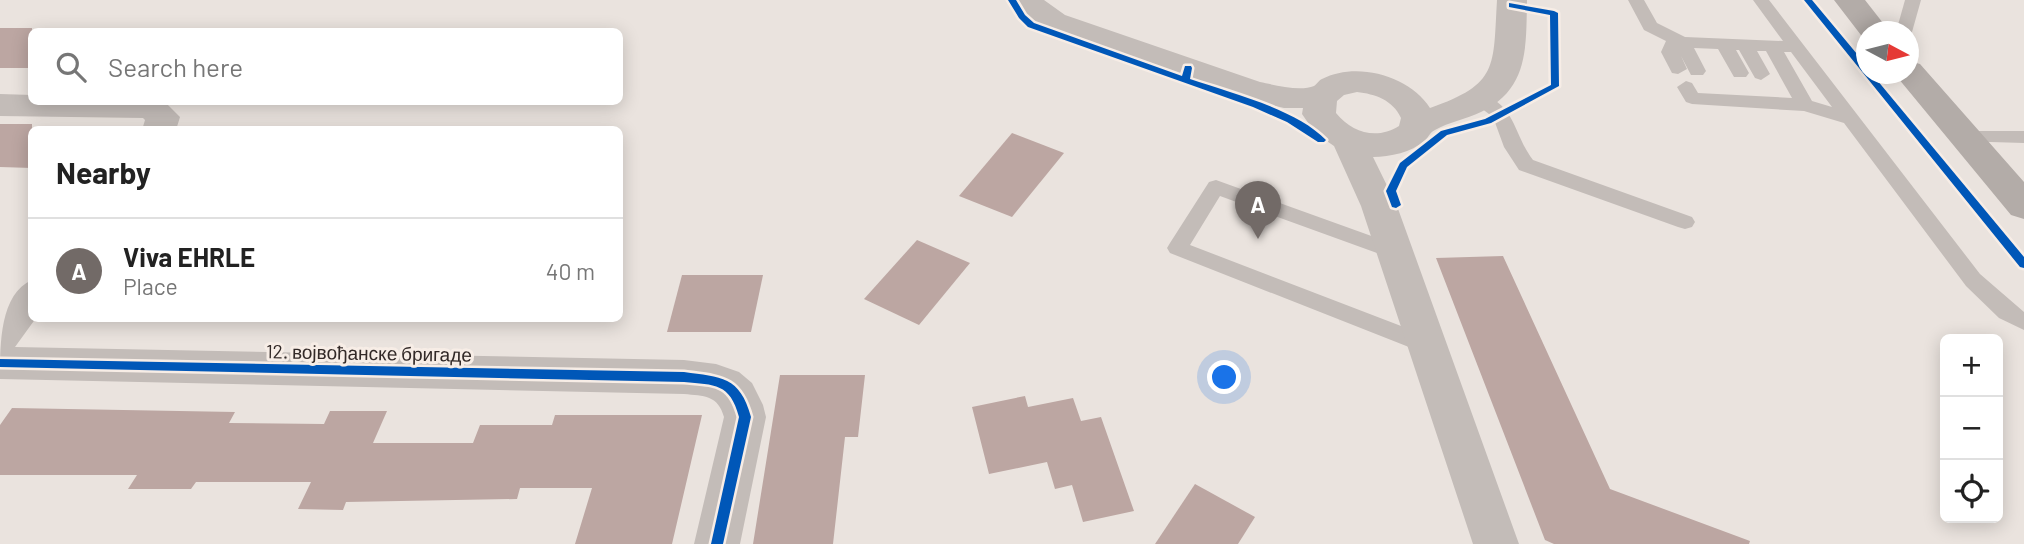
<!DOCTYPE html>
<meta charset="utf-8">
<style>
:root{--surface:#fff;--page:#f2f2f2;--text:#222;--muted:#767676;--line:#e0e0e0;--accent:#726a67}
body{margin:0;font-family:Barlow,sans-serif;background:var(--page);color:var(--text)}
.controls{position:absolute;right:21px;bottom:21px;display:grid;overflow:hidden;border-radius:10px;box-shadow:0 4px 18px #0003}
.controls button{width:63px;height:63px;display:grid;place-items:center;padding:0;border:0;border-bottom:2px solid var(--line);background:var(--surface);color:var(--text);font:35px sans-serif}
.compass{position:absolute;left:1856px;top:21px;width:63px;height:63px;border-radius:50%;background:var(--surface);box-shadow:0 4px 18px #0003;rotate:97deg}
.you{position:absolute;left:1225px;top:378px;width:24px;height:24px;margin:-18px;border:5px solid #fff;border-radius:50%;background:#1a73e8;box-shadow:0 0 0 10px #1a73e833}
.badge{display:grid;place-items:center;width:46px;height:46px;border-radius:50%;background:var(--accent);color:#fff;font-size:23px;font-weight:700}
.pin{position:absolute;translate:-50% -58px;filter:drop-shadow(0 2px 4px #0008)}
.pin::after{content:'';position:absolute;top:37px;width:24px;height:21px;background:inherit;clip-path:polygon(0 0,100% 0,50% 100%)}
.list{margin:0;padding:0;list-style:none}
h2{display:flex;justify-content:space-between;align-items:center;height:91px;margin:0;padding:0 28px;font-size:30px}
h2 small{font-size:23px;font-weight:400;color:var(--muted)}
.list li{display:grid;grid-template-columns:46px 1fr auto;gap:21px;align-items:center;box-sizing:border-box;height:105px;padding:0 28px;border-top:2px solid var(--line)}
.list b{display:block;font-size:26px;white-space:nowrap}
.list p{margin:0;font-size:23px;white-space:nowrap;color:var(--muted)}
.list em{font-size:23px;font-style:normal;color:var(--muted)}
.icon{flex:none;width:38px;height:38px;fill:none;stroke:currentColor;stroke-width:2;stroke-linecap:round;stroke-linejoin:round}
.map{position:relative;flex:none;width:2024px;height:544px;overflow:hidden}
.search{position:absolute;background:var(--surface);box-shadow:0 4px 18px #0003;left:28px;top:28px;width:595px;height:77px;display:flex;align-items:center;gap:18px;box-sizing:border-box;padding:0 24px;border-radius:10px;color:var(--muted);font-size:26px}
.panel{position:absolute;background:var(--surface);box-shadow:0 4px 18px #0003;left:28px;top:126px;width:595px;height:196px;border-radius:10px}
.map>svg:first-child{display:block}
.building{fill:#bca6a2}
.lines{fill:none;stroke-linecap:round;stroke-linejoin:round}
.service{fill:#c3bcb8;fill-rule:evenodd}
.minor{fill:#c3bcb8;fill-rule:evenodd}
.secondary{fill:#b3aca8;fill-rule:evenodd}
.cycleway-casing{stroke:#f7ede6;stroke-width:5}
.cycleway{fill:#0057b8;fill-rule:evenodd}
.labels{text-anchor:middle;stroke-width:6;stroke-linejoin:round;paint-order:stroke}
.street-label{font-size:19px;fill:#322927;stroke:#f7ede6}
</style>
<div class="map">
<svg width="2024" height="544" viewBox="0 0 2024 544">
<rect width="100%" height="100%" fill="#eae3de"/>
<g class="building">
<rect x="0" y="28" width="32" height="40"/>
<path d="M0,124h32v44l-32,-1z"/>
<path d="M1012,133l52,20 -52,64 -53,-21z"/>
<path d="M917,240l53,23 -51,62 -55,-26z"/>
<path d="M1503,256l107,233 140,52 -1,3h-195l-9,-4 -109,-282z"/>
<path d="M682,275h81l-12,57h-84z"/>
<path d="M780,375h85l-7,62h-13l-12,107h-80z"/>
<path d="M1025,396l3,11 45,-9 8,23 20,-4 33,94 -51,11 -11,-37 -17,4 -8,-27 -58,12 -17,-67z"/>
<path d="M12,408l223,4 -6,11 95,1 6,-13h57l-14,32h100l7,-18h72l3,-10h147l-30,129h-97l17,-56h-72l-3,11 -171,3 -3,8 -45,-1 13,-27h-115l-5,7h-63l9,-14h-137v-50z"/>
<path d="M1195,484l60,33 -17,27h-83z"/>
</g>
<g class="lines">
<g class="service">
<path d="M1628,0h16l13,23 28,14 98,4 -30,-41h16l211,274 44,38v18l-25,-12 -33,-32 -122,-163 -40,-12 -112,-7 -6,-2 -9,-15 9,-6 6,2 6,10 94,5 -26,-47h-9l13,23 -9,6 -6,-2 -16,-28h-3l13,23 -3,4h-12l-16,-28 -24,-1 12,23 -3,4h-12l-10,-19 6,13 -9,5 -6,-1 -11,-21 5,-11 -22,-11zM1784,52h7l41,55 -20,-6z"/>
<path d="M1905,0h16l-9,32 -3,4v-4h-13z"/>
<path d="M1478,93c38,10 35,41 55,67l159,57 3,5 -3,5 -7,2 -7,-2 -159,-57 -15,-23 -11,-30 -24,-18z"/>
<path d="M1964,131h60v12l-67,-2 -2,-4 2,-4z"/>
<path d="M1216,180l186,67 3,5 -3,5 -7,3 -7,-3 -168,-61 -30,49 245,94 3,6 -3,6 -8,3 -8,-3 -249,-98 -3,-5 3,-5 39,-61z"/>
</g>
<g class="minor">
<path d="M1014,0h30l21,15 195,67c15,3 40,10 54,4 3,-2 5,-6 8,-7 35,-18 88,-3 108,29 69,-24 63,-41 67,-108h30c-1,47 2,89 -46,112 -15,7 -32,10 -46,18 -5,2 -6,7 -11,11 -12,11 -34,16 -51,16l24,49 122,338h-46l-112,-338 -27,-60 -19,-13 -13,-19 1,-6h-19l-42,-10 -199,-69 -17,-12zM1357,92c18,2 36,8 44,26l-2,8c-22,14 -47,7 -63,-13l1,-12 7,-6z"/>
<path d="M0,94l32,1v7h133l15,15 -4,13h-34l3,-10 -2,-2 -143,-2z"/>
<path d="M32,280v38h4l-21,29 669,13 32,4 23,8 13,11 11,22 3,12 -26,127h-46l30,-127c-6,-22 -20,-21 -40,-23l-684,-15c0,-36 0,-85 32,-99z"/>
</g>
<g class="secondary">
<path d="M1834,0h31l25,32h-23v7h-3z"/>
<path d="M1909,61l11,3 104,118v37l-13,-4 -113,-137 -3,-4h14z"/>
</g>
<defs>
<g id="cycleway">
<path d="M1008,0h8l9,15 9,8 148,53 3,-10h6l1,2 -2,11c41,14 106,30 136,61l-2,2h-6l-31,-20 -34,-15 -225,-80 -9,-9z"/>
<path d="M1804,0h8l55,66v8h5l152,183v11l-4,-1z"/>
<path d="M1509,3l45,8 4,2 1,73 -68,37 -44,12 -40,32 -11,24 5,14 -5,3 -4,-1 -6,-16 14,-28 41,-32 44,-12 66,-34 -1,-70 -41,-8z"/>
<path d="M0,359l684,13c37,5 56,4 67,45l-28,127h-12l28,-127c-9,-34 -24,-32 -55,-35l-684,-15z"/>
</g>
</defs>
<use href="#cycleway" class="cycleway-casing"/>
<use href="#cycleway" class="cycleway"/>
</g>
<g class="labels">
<g class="street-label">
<text transform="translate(369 353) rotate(1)" y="7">12. војвођанске бригаде</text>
</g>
</g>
</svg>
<div class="controls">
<button>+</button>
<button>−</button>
<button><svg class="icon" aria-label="locate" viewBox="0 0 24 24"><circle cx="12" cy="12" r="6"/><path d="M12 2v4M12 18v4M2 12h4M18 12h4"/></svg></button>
</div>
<svg class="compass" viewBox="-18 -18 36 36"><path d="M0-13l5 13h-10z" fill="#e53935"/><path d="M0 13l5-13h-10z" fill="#767676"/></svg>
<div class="you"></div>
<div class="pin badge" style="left:1258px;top:239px">A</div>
<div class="search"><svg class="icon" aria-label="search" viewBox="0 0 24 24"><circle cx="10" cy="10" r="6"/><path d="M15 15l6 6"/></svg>Search here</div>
<section class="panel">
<h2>Nearby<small></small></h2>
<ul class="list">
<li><span class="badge">A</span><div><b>Viva EHRLE</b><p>Place</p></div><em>40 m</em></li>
</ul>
</section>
</div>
